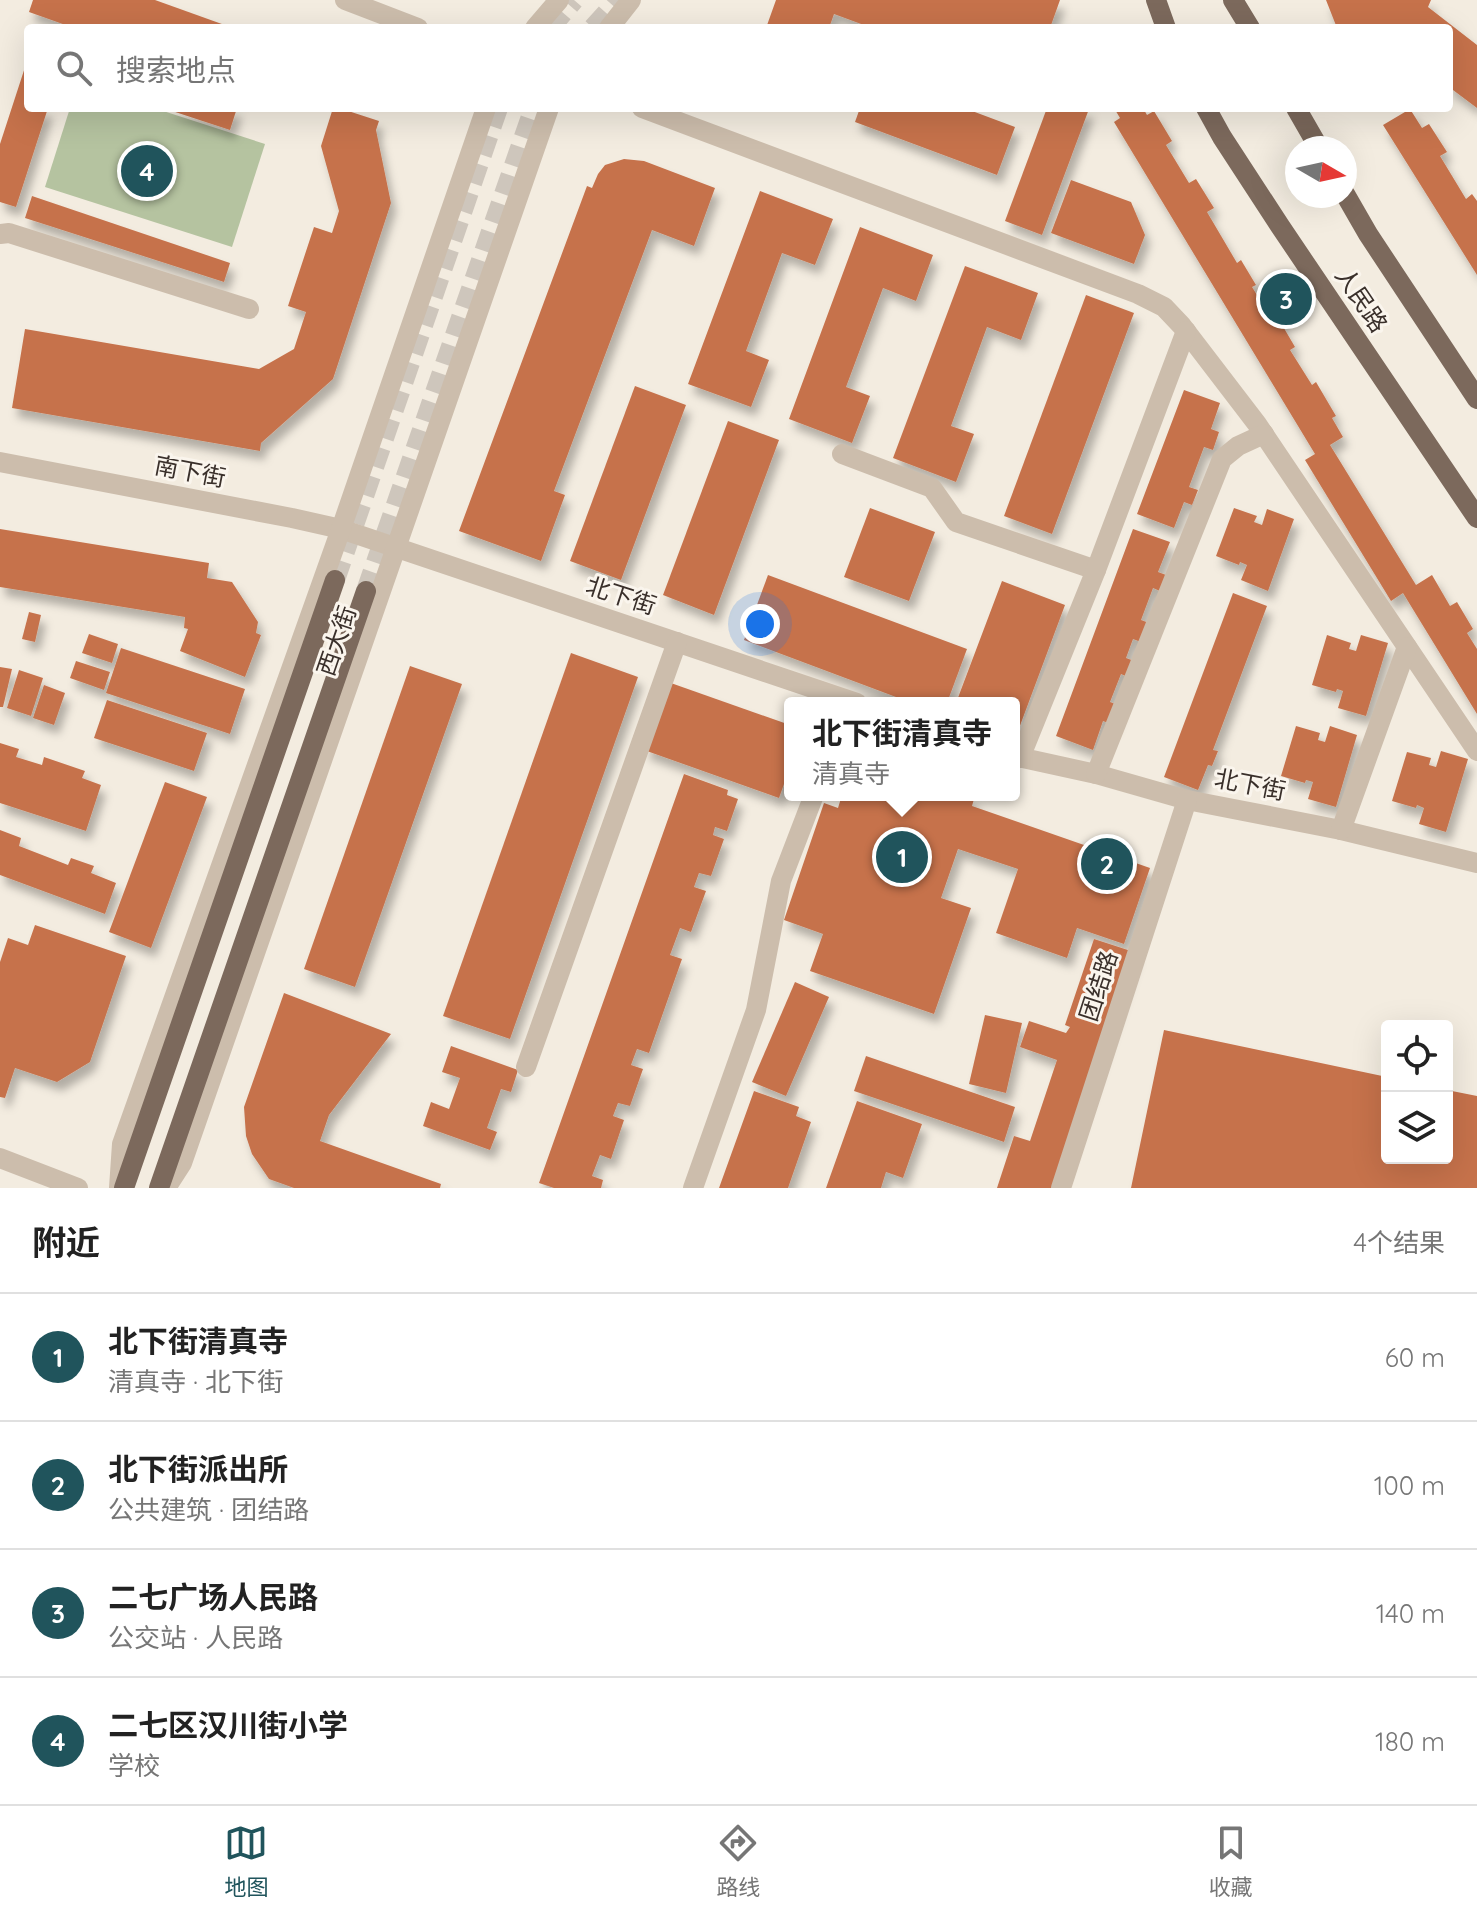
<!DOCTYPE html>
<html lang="zh">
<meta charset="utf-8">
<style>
:root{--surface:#fff;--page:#f2f2f2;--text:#222;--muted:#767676;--line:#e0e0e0;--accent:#20545c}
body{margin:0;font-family:Quicksand,"Noto Sans SC",sans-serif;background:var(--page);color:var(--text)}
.controls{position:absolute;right:24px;bottom:24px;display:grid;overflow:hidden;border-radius:8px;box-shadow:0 8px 32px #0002}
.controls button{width:72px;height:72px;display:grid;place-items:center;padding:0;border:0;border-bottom:2px solid var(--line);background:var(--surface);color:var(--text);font:40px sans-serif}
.compass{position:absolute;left:1285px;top:136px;width:72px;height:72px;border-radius:50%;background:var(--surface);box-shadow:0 8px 32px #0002;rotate:99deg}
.you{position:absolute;left:760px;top:624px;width:28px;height:28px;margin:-20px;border:6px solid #fff;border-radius:50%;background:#1a73e8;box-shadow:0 0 0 12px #1a73e833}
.badge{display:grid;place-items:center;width:52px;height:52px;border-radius:50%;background:var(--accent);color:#fff;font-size:26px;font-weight:700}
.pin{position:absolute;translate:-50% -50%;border:4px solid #fff;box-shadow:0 2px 8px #0006}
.popup{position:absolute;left:784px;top:697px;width:236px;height:104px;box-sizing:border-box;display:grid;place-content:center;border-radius:8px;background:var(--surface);filter:drop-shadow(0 2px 6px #0005);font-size:26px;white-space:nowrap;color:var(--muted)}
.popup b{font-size:30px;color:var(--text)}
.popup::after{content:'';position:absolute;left:50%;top:100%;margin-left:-16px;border:16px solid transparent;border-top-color:var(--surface)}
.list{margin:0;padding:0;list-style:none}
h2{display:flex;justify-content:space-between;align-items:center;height:104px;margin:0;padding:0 32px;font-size:34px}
h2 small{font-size:26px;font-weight:400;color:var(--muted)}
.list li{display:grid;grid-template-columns:52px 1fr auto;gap:24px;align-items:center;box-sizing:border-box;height:128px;padding:0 32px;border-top:2px solid var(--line)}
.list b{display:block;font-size:30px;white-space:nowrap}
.list p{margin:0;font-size:26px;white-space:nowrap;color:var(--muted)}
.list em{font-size:26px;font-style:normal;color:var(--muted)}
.icon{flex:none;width:44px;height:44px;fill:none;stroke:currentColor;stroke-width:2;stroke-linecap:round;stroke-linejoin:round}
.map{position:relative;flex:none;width:1477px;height:1188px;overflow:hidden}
.search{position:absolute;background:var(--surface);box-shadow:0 8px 32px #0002;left:24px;right:24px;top:24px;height:88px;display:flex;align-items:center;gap:20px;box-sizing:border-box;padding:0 28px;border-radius:8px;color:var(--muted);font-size:30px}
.sheet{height:616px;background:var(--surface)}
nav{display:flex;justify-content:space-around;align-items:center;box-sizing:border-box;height:112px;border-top:2px solid var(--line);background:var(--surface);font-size:22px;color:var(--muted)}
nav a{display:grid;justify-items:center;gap:4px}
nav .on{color:var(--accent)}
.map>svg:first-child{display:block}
.green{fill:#b5c3a0}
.building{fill:#c6724c;filter:url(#shadow)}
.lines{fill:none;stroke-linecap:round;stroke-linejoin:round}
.major-tunnel{stroke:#cec6bc;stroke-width:20;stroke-dasharray:20 10;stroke-linecap:butt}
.minor{stroke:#ccbdac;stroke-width:20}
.major{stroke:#7c695c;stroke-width:20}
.labels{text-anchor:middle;stroke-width:6;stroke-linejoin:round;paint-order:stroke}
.street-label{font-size:24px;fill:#3a302b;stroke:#faf5ed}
</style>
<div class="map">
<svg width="1477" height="1188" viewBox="0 0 1477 1188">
<defs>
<filter id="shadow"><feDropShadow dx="5" dy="9" stdDeviation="4" flood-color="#0004"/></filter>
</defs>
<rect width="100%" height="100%" fill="#f3ece0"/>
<path class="green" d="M70,108h84l111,36 -33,103 -187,-60z"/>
<g class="building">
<path d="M33,0h122l78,28h-159l-45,-16z"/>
<path d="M776,0h284l-10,28h-178l-38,-14 -5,14h-63z"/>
<path d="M1326,0h105l-3,7 49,38v63l-28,-21v-59h-112z"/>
<path d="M28,58v50h20l-32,99 -16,-5v-58z"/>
<path d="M163,108h74l-7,22z"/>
<path d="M333,108h6l40,13 -3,9 15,73 -58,176 -72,64 -1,8 -248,-43 13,-79 234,40 35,-20 12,-37 -18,-6 26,-79 18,6 7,-22 -18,-65z"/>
<path d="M860,108h104l51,19 -18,48 -142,-53z"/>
<path d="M1047,108l42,1 -47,126 -37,-14z"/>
<path d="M1114,108h29l4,7 7,-4 18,30 -6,4 23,38 7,-4 18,29 -7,4 30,51 4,-3 15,25 -4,2 21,34 5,-3 17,29 -5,3 22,35 4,-3 20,34 -4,2 11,19 -13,8 86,140 16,-10 18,31 7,-4 16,27 -6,4 10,16v65l-74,-121 -12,8 -86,-141 10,-6 -201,-332 6,-4z"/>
<path d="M1410,109l12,19 7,-4 18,28 -7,4 26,43 6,-5 5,7v74l-94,-150z"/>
<path d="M624,159l20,2 71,27 -21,58 -42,-16 -98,261 11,4 -24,66 -82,-30 128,-345 5,2 6,-14 7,-9z"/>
<path d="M1071,180l60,22 14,33 -11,29 -83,-31z"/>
<path d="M760,191l73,28 -18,46 -33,-12 -36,98 23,9 -18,47 -63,-23z"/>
<path d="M32,196l198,67 -6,19 -199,-64z"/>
<path d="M860,227l73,28 -17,46 -33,-13 -37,99 24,9 -18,47 -63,-24z"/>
<path d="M965,266l73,27 -17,47 -34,-13 -36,99 23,8 -18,48 -63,-24z"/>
<path d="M1086,295l48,18 -82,221 -48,-18z"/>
<path d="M635,386l51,19 -65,175 -51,-19z"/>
<path d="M1184,390l36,13 -9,26 8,3 -6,18 -9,-3 -15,40 9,3 -6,15 -8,-3 -10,26 -37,-14z"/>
<path d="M728,421l51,19 -65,175 -51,-20z"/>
<path d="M870,508l65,24 -26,69 -65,-24z"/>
<path d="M1234,508l23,8 -3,6 8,3 5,-16 27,10 -26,72 -27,-11 6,-15 -7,-3 -1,3 -23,-9z"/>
<path d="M0,529l209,34 -2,15 25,4 26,40 -2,11 5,2 -16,42 -65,-26 8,-22 -4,-1 1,-11 -185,-30z"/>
<path d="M1133,529l37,13 -12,30 8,3 -6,16 -7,-3 -12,32 8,3 -8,19 -8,-3 -7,19 8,3 -6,16 -7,-3 -11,28 8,3 -7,19 -8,-3 -10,29 -37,-14z"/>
<path d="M768,575l199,74 -20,54h-35l-168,-63z"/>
<path d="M1002,581l63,24 -47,126 -4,-1v-27h-58z"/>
<path d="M1233,593l34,13 -54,144 5,1 -6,15 -4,-1 -10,25 -34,-13z"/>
<path d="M29,612l12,3 -6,27 -13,-3z"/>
<path d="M89,634l29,10 -6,19 -30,-10z"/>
<path d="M1327,635l24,8 -2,6 7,2 5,-16 27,8 -22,73 -28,-8 5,-17 -6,-2 -1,3 -24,-7z"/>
<path d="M121,648l124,41 -15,45 -124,-41z"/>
<path d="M571,653l67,24 -128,362 -67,-23z"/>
<path d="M76,661l34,11 -6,18 -34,-12z"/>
<path d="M410,666l52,18 -107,303 -51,-18z"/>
<path d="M0,667l12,2 -9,38h-3z"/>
<path d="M19,670l24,8 -12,38 -24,-8z"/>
<path d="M668,682l122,43v42l-11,31 -135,-48z"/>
<path d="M44,685l21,8 -11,32 -21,-7z"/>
<path d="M107,700l100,33 -13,38 -100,-33z"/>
<path d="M1296,726l24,7 -2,7 7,2 5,-16 27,9 -21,72 -28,-8 5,-17 -7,-2 -1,3 -24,-7z"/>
<path d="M0,743l19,6 -3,8 26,8 2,-8 41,14 -3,7 19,7 -15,46 -86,-28z"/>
<path d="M1441,751l27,8 -22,73 -27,-8 5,-16 -7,-3 -1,3 -24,-7 15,-49 24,6 -2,7 7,2z"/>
<path d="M684,774l44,16 -1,5 11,4 -11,32 -12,-4 -2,8 11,4 -13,37 -12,-3 -5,14 12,4 -15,41 -11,-4 -10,27 12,4 -33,94 -12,-4 -6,16 12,4 -13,37 -12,-3 -5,13 11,4 -13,39 -11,-4 -8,21 11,4 -2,8h-47l-15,-5z"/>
<path d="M165,782l42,15 -56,151 -42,-16z"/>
<path d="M842,795h121l11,4 -2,7 178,62 -26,76 -47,-16 -10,30 -71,-25 22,-64 -60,-20 -17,49 30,10 -37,106 -124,-43 13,-37 -39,-14 40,-117 14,5z"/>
<path d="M0,830l21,8 -2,8 49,19 3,-7 23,8 -3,7 25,10 -11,31 -105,-39z"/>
<path d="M35,925l91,31 -36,106 -33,20 -42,-14 -10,30 -5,-1v-135l8,-24 20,7z"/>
<path d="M1094,939l40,13 -80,236h-57l17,-52 16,5 27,-81 -37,-13 9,-26 37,12 4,-6 -5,-2z"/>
<path d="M795,982l34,15 -43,99 -34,-14z"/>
<path d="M284,993l107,41 -62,81 -9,26 121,43 -1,4h-146l-25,-9 -17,-25 -6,-18 -2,-29z"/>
<path d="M985,1015l37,8 -16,70 -37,-9z"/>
<path d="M1164,1030l223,47v81h60v-68l30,6v92h-346z"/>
<path d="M451,1046l67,24 -7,22 -10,-3 -14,39 10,4 -7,18 -67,-24 8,-24 18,7 11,-31 -18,-6z"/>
<path d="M866,1056l149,51 -11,35 -150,-51z"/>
<path d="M754,1091l45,16 -3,9 15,6 -23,66h-69z"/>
<path d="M857,1101l65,23 -19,54 -17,-6 -5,16h-55z"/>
</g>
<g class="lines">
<g class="major-tunnel">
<path d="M550,28l24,-28"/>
<path d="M593,28l25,-28"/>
<path d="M335,580l163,-472"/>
<path d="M366,591l168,-483"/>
</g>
<g class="minor">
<path d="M345,0l73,28"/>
<path d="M535,28l24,-28"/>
<path d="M609,28l22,-28"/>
<path d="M642,108l496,186 26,13 18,19 75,98 220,327"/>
<path d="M0,234l9,-1 240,76"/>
<path d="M842,454l90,34 24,34 140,48"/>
<path d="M0,462l292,56 49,11 516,174"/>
<path d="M1014,756l82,18 91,26 154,30 136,33"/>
<path d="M1020,758l76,-188 90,-239"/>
<path d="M1096,774l126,-315 16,-13 26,-12"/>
<path d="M1341,830l66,-183"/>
<path d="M526,1067l151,-425"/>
<path d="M0,1158l78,30"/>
<path d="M119,1188l3,-44 219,-615 145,-421"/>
<path d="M166,1188l16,-25 367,-1055"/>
<path d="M693,1188l63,-178 25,-129 33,-86"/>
<path d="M1061,1188l126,-388"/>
</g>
<g class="major">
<path d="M1156,0l10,28"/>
<path d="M1233,0l17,28"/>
<path d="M1206,108l16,29 58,89 197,292"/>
<path d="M1296,108l23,40"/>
<path d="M1345,194l23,40 109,165"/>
<path d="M124,1188l211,-608"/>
<path d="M159,1188l207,-597"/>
</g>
</g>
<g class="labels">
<g class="street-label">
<text transform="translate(1361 300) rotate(56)" y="8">人民路</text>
<text transform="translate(190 472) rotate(11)" y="8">南下街</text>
<text transform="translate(621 596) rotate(18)" y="8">北下街</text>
<text transform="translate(337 641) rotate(-71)" y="8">西大街</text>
<text transform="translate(1250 785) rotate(11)" y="8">北下街</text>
<text transform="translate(1099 986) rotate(-72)" y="8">团结路</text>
</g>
</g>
</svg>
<div class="controls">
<button><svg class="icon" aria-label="locate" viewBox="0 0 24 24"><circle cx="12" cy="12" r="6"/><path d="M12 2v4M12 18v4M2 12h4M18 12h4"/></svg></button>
<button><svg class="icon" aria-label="layers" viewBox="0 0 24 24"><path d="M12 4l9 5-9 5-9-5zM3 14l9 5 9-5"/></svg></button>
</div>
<svg class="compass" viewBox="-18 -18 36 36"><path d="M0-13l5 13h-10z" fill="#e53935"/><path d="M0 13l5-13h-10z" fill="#767676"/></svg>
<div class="you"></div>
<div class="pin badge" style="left:902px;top:857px">1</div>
<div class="popup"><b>北下街清真寺</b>清真寺</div>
<div class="pin badge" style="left:1107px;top:864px">2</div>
<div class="pin badge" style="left:1286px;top:299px">3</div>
<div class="pin badge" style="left:147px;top:171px">4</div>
<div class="search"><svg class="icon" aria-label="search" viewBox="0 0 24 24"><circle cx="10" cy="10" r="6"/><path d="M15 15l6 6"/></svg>搜索地点</div>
</div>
<section class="sheet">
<h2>附近<small>4个结果</small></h2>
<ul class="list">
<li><span class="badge">1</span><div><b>北下街清真寺</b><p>清真寺 · 北下街</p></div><em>60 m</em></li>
<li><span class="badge">2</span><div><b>北下街派出所</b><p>公共建筑 · 团结路</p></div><em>100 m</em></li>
<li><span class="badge">3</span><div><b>二七广场人民路</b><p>公交站 · 人民路</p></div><em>140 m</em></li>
<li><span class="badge">4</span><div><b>二七区汉川街小学</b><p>学校</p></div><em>180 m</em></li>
</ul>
</section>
<nav>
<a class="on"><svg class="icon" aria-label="map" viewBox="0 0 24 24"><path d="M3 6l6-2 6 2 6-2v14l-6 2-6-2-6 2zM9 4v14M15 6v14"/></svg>地图</a>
<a><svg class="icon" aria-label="directions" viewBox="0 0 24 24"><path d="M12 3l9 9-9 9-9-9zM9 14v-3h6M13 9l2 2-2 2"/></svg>路线</a>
<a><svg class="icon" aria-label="saved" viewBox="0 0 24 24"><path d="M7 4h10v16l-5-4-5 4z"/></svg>收藏</a>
</nav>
